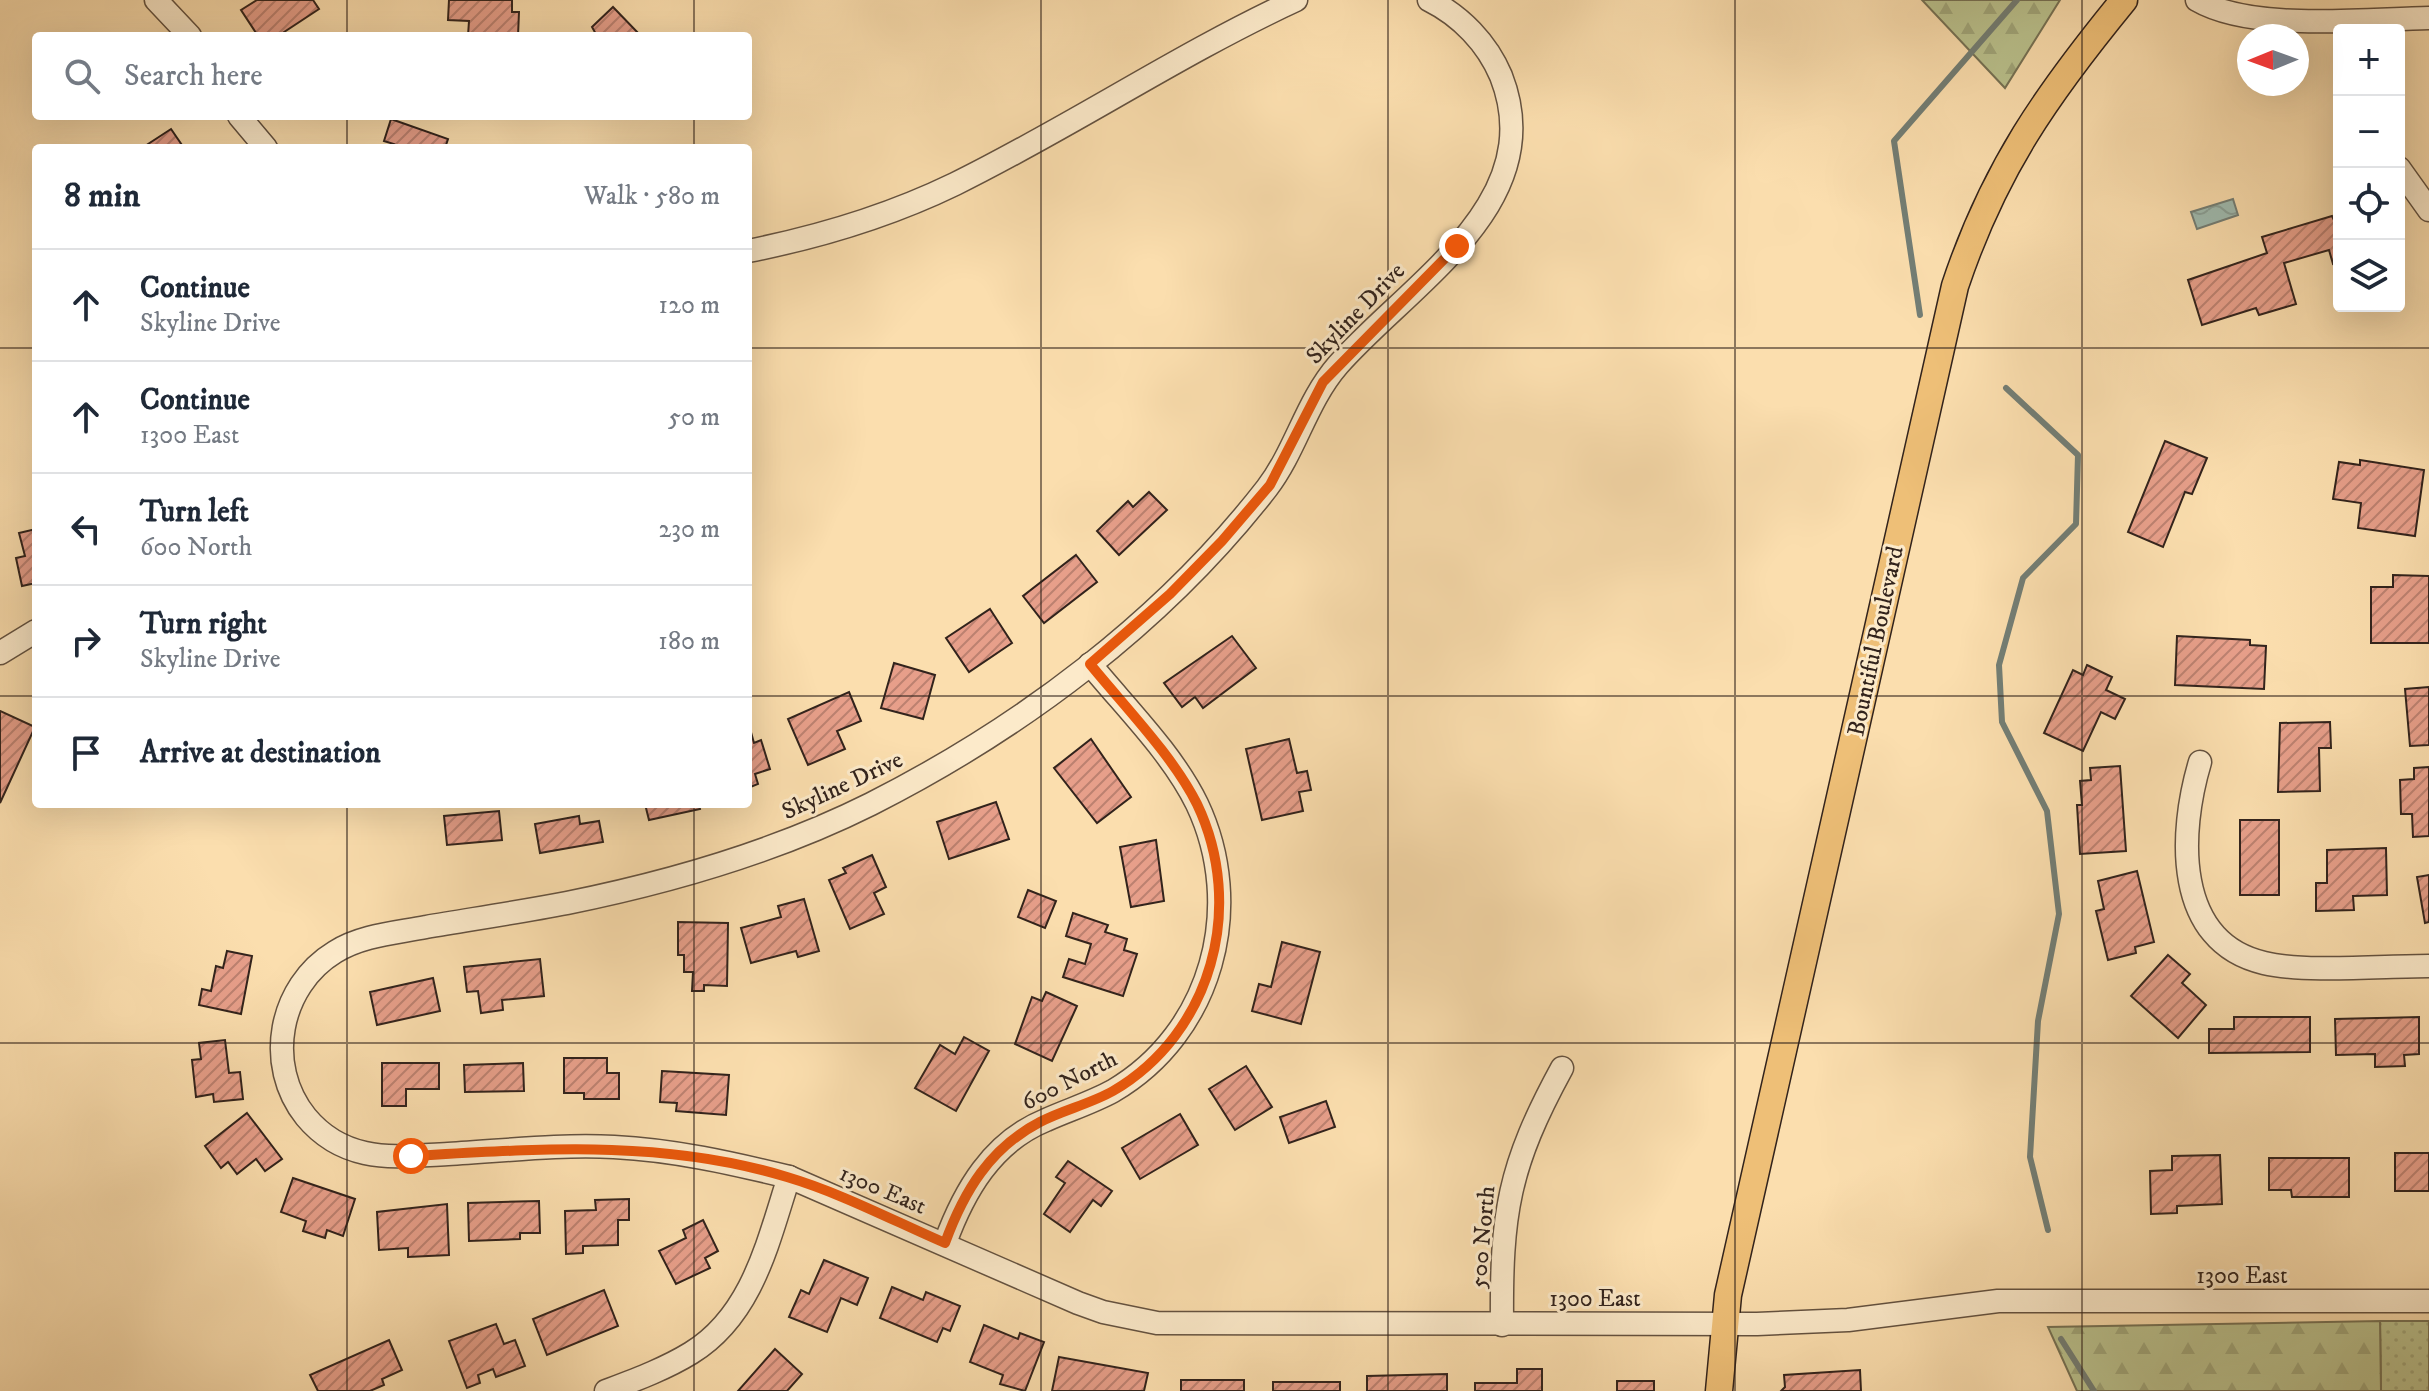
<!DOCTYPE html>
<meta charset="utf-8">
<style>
:root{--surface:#fff;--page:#f2f2f3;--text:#1f2937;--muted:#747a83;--line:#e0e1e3}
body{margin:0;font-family:"IM FELL DW Pica",serif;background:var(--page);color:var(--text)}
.controls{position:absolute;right:24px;top:24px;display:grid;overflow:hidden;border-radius:8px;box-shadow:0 8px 32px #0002}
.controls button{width:72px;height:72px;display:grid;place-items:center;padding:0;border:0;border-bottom:2px solid var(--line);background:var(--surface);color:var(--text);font:40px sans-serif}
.compass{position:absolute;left:2237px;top:24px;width:72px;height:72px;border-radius:50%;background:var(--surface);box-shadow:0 8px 32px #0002;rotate:269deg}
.stop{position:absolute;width:24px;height:24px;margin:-18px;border:6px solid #ea580c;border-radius:50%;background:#fff}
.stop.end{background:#ea580c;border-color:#fff;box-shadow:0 2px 8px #0008}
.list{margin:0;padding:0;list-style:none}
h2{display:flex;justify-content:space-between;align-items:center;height:104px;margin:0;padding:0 32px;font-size:34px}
h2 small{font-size:26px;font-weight:400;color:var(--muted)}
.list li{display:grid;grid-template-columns:52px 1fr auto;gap:24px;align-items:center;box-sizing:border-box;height:112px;padding:0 32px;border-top:2px solid var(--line)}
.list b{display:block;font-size:30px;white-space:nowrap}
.list p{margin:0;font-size:26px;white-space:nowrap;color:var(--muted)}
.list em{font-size:26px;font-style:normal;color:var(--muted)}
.icon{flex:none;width:44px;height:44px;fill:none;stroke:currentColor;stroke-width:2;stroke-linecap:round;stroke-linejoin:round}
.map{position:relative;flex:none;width:2429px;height:1391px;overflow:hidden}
.search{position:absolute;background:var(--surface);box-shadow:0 8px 32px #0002;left:32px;top:32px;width:720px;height:88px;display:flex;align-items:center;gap:20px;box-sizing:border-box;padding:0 28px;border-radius:8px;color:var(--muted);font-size:30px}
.panel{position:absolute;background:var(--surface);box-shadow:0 8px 32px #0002;left:32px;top:144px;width:720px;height:664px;border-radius:8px}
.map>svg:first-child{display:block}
.grass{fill:url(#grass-dots);stroke:#767255;stroke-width:2}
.forest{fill:url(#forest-firs);stroke:#767255;stroke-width:2}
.water{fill:url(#water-waves);stroke:#737e75;stroke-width:2}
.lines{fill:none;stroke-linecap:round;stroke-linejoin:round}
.stream{stroke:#737e75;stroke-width:6}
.building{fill:url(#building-hatch);stroke:#32231c;stroke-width:2}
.minor-casing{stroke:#645240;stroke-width:25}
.major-casing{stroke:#32231c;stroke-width:29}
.minor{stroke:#fceaca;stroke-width:22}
.major{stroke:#eebf77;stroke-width:26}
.route{stroke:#ea580c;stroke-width:10}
.grid{fill:none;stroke:#32231c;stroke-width:2;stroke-opacity:0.55}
.labels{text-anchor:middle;stroke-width:6;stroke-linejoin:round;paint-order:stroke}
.street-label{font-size:24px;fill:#32231c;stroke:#fceaca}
</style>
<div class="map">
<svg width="2429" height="1391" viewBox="0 0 2429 1391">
<defs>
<pattern id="grass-dots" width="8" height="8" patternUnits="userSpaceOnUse" patternTransform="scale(2)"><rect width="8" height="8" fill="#bac28e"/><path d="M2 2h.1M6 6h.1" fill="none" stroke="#a0a67a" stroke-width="1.8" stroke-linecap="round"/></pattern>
<pattern id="forest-firs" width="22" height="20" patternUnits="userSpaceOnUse" patternTransform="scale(2)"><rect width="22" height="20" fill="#bac28e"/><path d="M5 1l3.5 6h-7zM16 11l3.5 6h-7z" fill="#a0a67a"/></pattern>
<pattern id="water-waves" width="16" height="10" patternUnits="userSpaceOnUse" patternTransform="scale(2)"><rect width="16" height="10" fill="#9fbbb0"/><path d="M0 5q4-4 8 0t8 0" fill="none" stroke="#89a097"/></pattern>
<pattern id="building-hatch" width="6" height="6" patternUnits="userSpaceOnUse" patternTransform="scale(2)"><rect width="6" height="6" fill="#e79f8a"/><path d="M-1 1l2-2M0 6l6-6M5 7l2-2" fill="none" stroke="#bc8170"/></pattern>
</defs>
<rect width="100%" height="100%" fill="#fbdeae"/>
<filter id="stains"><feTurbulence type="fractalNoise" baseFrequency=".0025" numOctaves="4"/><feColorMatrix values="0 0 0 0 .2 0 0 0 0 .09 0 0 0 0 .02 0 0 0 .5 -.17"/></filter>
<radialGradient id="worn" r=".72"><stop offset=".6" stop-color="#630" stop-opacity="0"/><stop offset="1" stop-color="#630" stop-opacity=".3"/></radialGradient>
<path class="grass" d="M2380,1321h49v70h-48z"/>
<g class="forest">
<path d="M1922,0h138l-55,88z"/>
<path d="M2380,1321l1,70h-304l-29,-64z"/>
</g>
<path class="water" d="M2233,199l5,16 -41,14 -6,-17z"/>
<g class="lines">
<g class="stream">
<path d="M1920,315l-26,-174 123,-141"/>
<path d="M2006,388l72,67 -2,69 -53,54 -24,87 3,57 45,89 12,103 -21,107 -8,136 18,73"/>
<path d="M2061,1339l33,52"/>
</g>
</g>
<g class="building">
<path d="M257,0h56l6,9 -41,27h-20l-17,-26z"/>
<path d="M449,0h63v12h7l-1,24h-50l1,-15 -21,-1z"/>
<path d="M613,7l28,29h-44l-5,-9z"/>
<path d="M391,119l57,20 -3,9h-53l2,-4 -10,-3z"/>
<path d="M171,129l13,19h-42z"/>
<path d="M2332,216l7,15v31l-6,2 -4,-14 -45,13 12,41 -37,11 -3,-7 -54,17 -14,-45 79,-27 -5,-16z"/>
<path d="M2165,441l42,17 -15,36 -7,-2 -22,55 -35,-15z"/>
<path d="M2360,460l64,10 -9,66 -57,-8 3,-25 -28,-4 6,-37 21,3z"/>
<path d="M1149,492l18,18 -48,45 -22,-24 31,-30 5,6z"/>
<path d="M36,529v54l-14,3 -6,-28 9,-2 -6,-23z"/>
<path d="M1076,555l21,27 -53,41 -21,-27z"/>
<path d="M2393,575l36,1v67h-58v-56h22z"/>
<path d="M990,609l22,34 -43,29 -23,-34z"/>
<path d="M1232,636l24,32 -53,40 -8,-11 -13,10 -18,-24z"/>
<path d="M2177,636l73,4v5l16,1 -2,43 -89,-4z"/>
<path d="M894,663l41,12 -12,44 -42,-11z"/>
<path d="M2087,665l25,12 -6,13 19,9 -10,20 -14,-7 -18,39 -39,-18 29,-63 10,5z"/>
<path d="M2429,687v58l-19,1 -5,-57z"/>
<path d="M849,692l12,29 -24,10 8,18 -37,16 -20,-46z"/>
<path d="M0,711l35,16 -35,76z"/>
<path d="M2330,722l1,26h-12l1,43 -42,1 2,-69z"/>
<path d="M749,725l5,18 7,-3 9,29 -15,5 3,10 -10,4z"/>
<path d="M1091,739l40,58 -34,26 -43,-55z"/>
<path d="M1289,739l8,34 10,-2 4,19 -12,2 4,19 -41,9 -16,-71z"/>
<path d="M2120,766l6,85 -46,3 -3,-49h5l-2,-24 11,-1 -1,-12z"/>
<path d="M2429,767v69l-16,1 -1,-23h-11l-1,-34 14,-1v-11z"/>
<path d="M996,802l13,37 -60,20 -12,-37z"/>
<path d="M645,804h54l1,5 -51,11z"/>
<path d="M499,811l3,29 -55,5 -3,-29z"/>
<path d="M579,816l1,8 19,-3 4,21 -63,11 -5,-29z"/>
<rect x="2240" y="820" width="39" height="75"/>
<path d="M1156,840l8,61 -33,6 -11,-60z"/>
<path d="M2386,848l1,47 -34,1 1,14 -38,1v-28h11v-33z"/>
<path d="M872,855l14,32 -12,6 10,21 -34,15 -21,-49 17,-7 -3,-5z"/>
<path d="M2137,871l17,71 -19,5 1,6 -28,7 -12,-49 8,-2 -6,-28z"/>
<path d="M2429,875v47l-4,1 -8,-46z"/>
<path d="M1028,890l28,11 -11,27 -27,-11z"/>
<path d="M804,899l15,52 -21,6 -2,-6 -45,12 -10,-35 40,-11 -3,-11z"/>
<path d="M1073,913l35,12 -3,7 22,7 -3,11 13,4 -14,42 -60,-19 6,-18 16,5 6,-20 -25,-8z"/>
<path d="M678,922l50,1 -1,63 -23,-1v6h-12l1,-19h-9v-17h-6z"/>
<path d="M1282,942l38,10 -19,72 -49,-13 7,-27 12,3z"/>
<path d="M227,951l25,5 -11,58 -42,-9 3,-16 9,2 5,-25 7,2z"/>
<path d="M2168,955l22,19 -8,9 24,22 -28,33 -47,-42z"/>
<path d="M540,959l4,37 -42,4 1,10 -22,3 -3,-22 -11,1 -3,-25z"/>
<path d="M433,978l7,33 -63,14 -7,-33z"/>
<path d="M1046,992l31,14 -25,55 -37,-17 17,-47 10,4z"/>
<path d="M2234,1017h76v35l-101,1v-24h25z"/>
<path d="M2419,1017v37l-15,1 1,11 -30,1v-13l-39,1 -1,-36z"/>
<path d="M964,1037l25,14 -33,60 -41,-23 25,-43 15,9z"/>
<path d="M225,1040l4,33 11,-1 3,27 -29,3 -1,-8 -17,3 -4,-37 9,-1 -2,-16z"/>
<path d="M564,1058h43v15h12v26h-35v-6h-20z"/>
<path d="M382,1063h57v26h-33v17h-24z"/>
<path d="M523,1063l1,28 -59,1 -1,-27z"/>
<path d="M1246,1066l26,41 -37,23 -26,-41z"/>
<path d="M662,1071l67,4 -3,40 -50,-4 1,-8 -17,-1z"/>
<path d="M1326,1101l9,26 -46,16 -9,-26z"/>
<path d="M247,1113l35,46 -17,12 -9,-12 -19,15 -9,-12 -7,6 -16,-22z"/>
<path d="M1180,1114l18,31 -58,34 -18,-31z"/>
<rect x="2395" y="1153" width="34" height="38"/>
<path d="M2220,1155l2,49 -45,2v7l-26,1 -1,-43 22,-1v-14z"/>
<path d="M2269,1158h80v39h-57l-1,-7h-22z"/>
<path d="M1068,1161l44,30 -11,15 -8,-6 -23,32 -26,-18 21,-31 -9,-6z"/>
<path d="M293,1178l62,21 -12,37 -16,-6 -2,8 -22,-7 3,-10 -25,-9z"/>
<path d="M629,1199v21h-11v25l-35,1v7l-17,1 -1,-43 31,-1 -1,-10z"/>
<path d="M539,1201l1,32h-20v6l-51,2 -1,-38z"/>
<path d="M447,1204l2,51 -41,2v-9l-29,2 -2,-38z"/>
<path d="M703,1220l15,31 -13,7 5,10 -34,16 -17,-33 27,-13 -3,-8z"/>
<path d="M824,1260l44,18 -11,27 -16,-7 -14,34 -38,-15 12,-27 8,4z"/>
<path d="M892,1287l31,13 3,-8 34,14 -10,25 -7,-3 -6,14 -57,-24z"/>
<path d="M604,1290l14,36 -71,29 -14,-36z"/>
<path d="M496,1324l8,20 11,-4 10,26 -29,11 -3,-8 -15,6 2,8 -13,5 -18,-47z"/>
<path d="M984,1325l34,14 2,-6 24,9 -19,49 -25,-7 3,-9 -33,-13z"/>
<path d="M389,1340l13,30 -20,9 2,6 -14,6h-52l-8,-16z"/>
<path d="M775,1349l27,25 -15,17h-49z"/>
<path d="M1059,1357l89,16 -4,18h-92z"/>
<path d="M1517,1369h25v22h-67v-8h42z"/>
<path d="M1860,1370l1,21h-80l4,-4 -1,-12z"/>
<path d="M1447,1374v17h-80v-15z"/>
<rect x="1181" y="1380" width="63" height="11"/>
<rect x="1617" y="1381" width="37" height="10"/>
<rect x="1273" y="1382" width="67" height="9"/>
</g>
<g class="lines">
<defs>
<g id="minor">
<path d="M156,0l34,36"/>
<path d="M1429,0c32,16 58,43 72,76 50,127 -92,208 -163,289 -32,37 -42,85 -71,123 -104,134 -246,240 -396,316 -96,48 -200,78 -304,99 -47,9 -94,16 -141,24 -30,6 -64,8 -91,25 -56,34 -71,113 -29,165 15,18 36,31 59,36 27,6 56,2 83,1 55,-3 111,-10 166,-7 60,3 117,16 175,30l289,126 25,9 54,11 600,1 91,-4 150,-19h431"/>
<path d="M2197,0c55,32 167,19 232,18"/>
<path d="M239,116l27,32"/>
<path d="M2399,168l30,42"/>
<path d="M748,251c71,-14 141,-35 207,-67 116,-57 224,-130 341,-184"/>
<path d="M0,653l36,-22"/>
<path d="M2200,762c-21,70 -27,180 64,201 42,10 119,3 165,3"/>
<path d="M945,1243c19,-52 47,-101 101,-123 22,-10 45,-17 67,-29 99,-58 133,-184 84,-287 -25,-51 -71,-96 -107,-140"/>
<path d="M1502,1325c-1,-112 6,-158 60,-257"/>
<path d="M606,1391c29,-11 59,-22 85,-38 62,-38 77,-112 98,-176"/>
</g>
<path id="major" d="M1719,1391l9,-96 227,-1009c39,-117 92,-192 169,-286"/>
</defs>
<use href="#minor" class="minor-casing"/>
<use href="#major" class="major-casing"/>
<use href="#minor" class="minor"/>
<use href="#major" class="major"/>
</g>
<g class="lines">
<path class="route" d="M411,1156c127,-7 252,-17 376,21 54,16 107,44 158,66 19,-52 45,-95 95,-121 23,-12 50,-18 73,-31 99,-58 133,-184 84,-287 -24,-48 -72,-97 -107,-140l80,-70 52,-53 48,-56 53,-103 134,-136"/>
</g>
<path class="grid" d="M347,0v36M694,0v36M1041,0v1391M1388,0v1391M1735,0v1391M2082,0v1391M347,116v32M694,116v32M0,348h36M748,348h1681M0,696h36M748,696h1681M347,804v587M694,804v587M0,1043h2429"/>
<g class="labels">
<g class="street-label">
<text transform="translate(1355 313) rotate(-46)" y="8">Skyline Drive</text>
<text transform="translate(1875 641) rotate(-78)" y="8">Bountiful Boulevard</text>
<text transform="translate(842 785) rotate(-25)" y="8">Skyline Drive</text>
<text transform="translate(1069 1080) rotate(-27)" y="8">600 North</text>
<text transform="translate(883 1189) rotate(23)" y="8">1300 East</text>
<text transform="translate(1482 1237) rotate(-85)" y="8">500 North</text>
<text x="2242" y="1283">1300 East</text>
<text x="1595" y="1306">1300 East</text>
</g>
</g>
<rect width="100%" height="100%" filter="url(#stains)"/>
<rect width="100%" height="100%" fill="url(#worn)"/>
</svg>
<div class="controls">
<button>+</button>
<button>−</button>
<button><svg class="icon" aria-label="locate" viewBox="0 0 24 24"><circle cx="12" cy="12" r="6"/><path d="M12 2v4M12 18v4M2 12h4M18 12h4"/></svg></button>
<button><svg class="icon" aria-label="layers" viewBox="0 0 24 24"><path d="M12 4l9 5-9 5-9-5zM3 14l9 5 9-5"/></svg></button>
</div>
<svg class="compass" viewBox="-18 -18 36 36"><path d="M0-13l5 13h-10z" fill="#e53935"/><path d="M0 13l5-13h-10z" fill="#747a83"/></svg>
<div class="stop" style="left:411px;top:1156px"></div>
<div class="stop end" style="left:1457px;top:246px"></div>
<div class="search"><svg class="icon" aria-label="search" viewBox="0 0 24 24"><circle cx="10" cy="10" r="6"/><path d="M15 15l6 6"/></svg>Search here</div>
<section class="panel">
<h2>8 min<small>Walk · 580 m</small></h2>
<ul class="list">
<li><svg class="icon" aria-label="ahead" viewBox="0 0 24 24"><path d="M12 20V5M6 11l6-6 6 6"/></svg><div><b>Continue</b><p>Skyline Drive</p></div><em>120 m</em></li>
<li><svg class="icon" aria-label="ahead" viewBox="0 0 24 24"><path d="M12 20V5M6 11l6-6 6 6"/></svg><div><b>Continue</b><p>1300 East</p></div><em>50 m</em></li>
<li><svg class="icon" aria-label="left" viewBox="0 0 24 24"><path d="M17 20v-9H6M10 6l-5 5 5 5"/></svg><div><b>Turn left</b><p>600 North</p></div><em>230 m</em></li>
<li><svg class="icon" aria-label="right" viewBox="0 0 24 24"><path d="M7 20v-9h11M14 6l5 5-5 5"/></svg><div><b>Turn right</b><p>Skyline Drive</p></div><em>180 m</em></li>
<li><svg class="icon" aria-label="arrive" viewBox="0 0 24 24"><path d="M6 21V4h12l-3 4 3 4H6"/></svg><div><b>Arrive at destination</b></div></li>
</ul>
</section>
</div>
